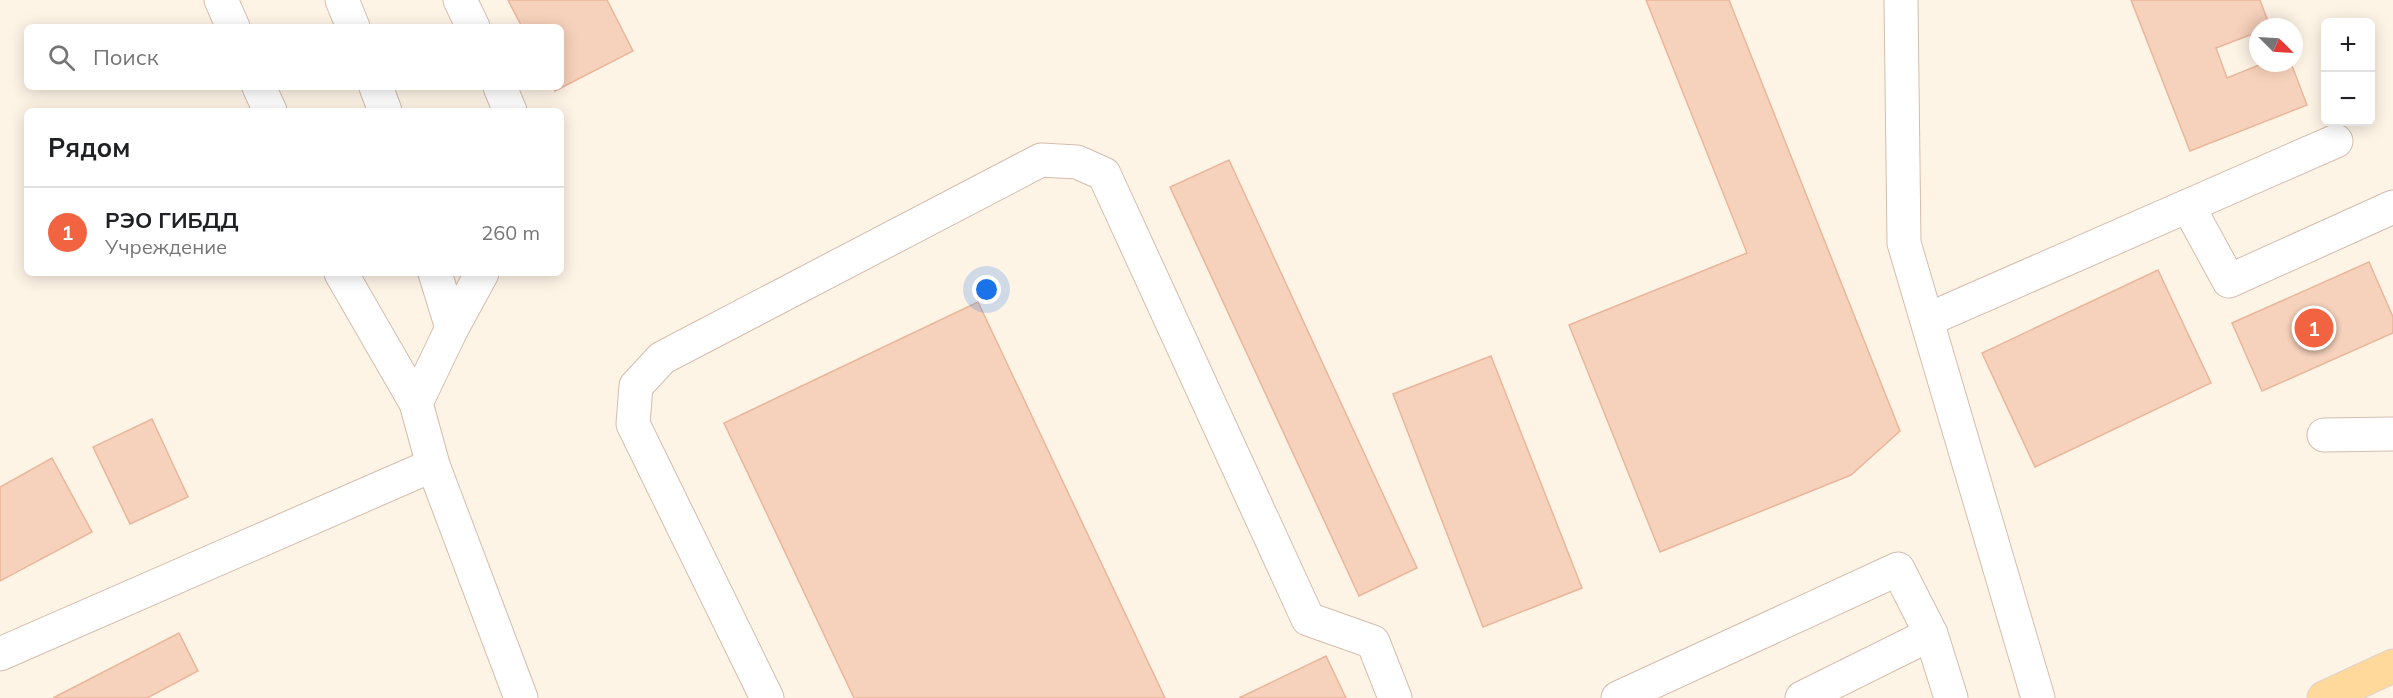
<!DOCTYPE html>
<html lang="ru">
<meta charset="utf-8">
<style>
:root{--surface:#fff;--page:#f2f2f2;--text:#202124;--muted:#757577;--line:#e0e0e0;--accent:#f26441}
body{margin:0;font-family:Mulish,sans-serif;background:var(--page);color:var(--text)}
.controls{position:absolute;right:18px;top:18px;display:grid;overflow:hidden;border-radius:9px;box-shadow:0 3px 15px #0003}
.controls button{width:54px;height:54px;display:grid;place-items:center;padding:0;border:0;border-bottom:2px solid var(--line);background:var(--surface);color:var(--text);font:30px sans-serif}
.compass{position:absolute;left:2249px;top:18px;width:54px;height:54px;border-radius:50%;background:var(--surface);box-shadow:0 3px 15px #0003;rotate:114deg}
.you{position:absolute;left:987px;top:290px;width:21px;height:21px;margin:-15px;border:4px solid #fff;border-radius:50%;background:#1a73e8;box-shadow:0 0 0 9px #1a73e833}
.badge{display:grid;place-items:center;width:39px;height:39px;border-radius:50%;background:var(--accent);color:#fff;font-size:20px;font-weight:700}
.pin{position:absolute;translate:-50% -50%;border:3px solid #fff;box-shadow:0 2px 6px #0006}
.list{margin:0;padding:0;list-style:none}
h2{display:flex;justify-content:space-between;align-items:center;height:78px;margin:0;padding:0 24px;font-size:26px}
h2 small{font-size:20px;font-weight:400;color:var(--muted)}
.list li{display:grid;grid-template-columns:39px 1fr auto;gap:18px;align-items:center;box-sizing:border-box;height:90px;padding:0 24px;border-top:2px solid var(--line)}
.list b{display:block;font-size:22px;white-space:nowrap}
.list p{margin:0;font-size:20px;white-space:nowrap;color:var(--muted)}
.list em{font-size:20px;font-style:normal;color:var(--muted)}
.icon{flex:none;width:33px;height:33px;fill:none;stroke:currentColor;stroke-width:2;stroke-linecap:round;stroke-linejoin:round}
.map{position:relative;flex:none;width:2393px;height:698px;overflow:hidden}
.search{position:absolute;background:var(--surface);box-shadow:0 3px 15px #0003;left:24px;top:24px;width:540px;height:66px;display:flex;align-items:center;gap:15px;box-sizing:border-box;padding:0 21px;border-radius:9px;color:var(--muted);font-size:22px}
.panel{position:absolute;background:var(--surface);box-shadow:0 3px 15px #0003;left:24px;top:108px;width:540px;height:168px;border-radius:9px}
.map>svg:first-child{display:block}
.building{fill:#f6d1bb;stroke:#eab69a;stroke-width:1.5}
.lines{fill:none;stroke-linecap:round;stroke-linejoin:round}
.minor-casing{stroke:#d4bdad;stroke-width:35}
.major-casing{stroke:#dcd4cf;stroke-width:35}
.minor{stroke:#fff;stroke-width:33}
.major{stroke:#ffd89c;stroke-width:33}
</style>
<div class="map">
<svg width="2393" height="698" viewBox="0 0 2393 698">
<rect width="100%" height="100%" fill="#fef4e6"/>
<g class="building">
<path d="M508,0h99l26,51 -78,40 -2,-4h8v-60h-39z"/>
<path d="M1646,0h83l171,431 -49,44 -191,77 -91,-227 178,-72z"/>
<path d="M2131,0h129l10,27h-12v5l-42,16 11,30 37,-15h27l16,42 -117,46z"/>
<path d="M1229,160l188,408 -58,28 -189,-409z"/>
<path d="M2369,262l24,55v16l-131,58 -30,-68z"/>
<path d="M2158,270l53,113 -176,84 -53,-114z"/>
<path d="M978,302l187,396h-311l-130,-275z"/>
<path d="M1491,356l91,232 -99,39 -90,-233z"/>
<path d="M152,419l36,78 -58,27 -37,-77z"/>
<path d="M52,458l40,74 -92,49v-94z"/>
<path d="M179,633l19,38 -51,27h-94z"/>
<path d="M1326,656l20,42h-107z"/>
</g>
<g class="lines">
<defs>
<g id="minor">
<path d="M221,0l12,27"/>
<path d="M342,0l11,27"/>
<path d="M460,0l13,27"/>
<path d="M1901,0l3,243 134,455"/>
<path d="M259,87l11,24"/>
<path d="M376,87l9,24"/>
<path d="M500,87l10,24"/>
<path d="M2188,206l41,75 164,-74"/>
<path d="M341,273l75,130 17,62 88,233"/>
<path d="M435,273l17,55"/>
<path d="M1927,320l409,-179"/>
<path d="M416,403l36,-75 30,-55"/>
<path d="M2324,435l69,-1"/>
<path d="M0,654l433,-189"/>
<path d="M767,698l-134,-274 3,-38 26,-28 379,-198 36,2 27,12 204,445 65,23 22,56"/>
<path d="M1618,698l280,-129 33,65 20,64"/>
<path d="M1802,698l129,-64"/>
</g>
<path id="major" d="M2324,698l69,-32"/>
</defs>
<use href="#minor" class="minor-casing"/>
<use href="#major" class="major-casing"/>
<use href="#minor" class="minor"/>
<use href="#major" class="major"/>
</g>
</svg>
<div class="controls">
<button>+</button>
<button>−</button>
</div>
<svg class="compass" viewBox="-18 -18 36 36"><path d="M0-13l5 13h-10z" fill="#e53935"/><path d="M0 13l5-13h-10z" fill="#757577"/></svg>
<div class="you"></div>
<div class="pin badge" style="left:2314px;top:328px">1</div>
<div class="search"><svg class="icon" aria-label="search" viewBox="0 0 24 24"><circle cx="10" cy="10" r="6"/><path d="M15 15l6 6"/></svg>Поиск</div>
<section class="panel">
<h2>Рядом<small></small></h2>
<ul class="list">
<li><span class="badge">1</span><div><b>РЭО ГИБДД</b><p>Учреждение</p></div><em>260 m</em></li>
</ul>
</section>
</div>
